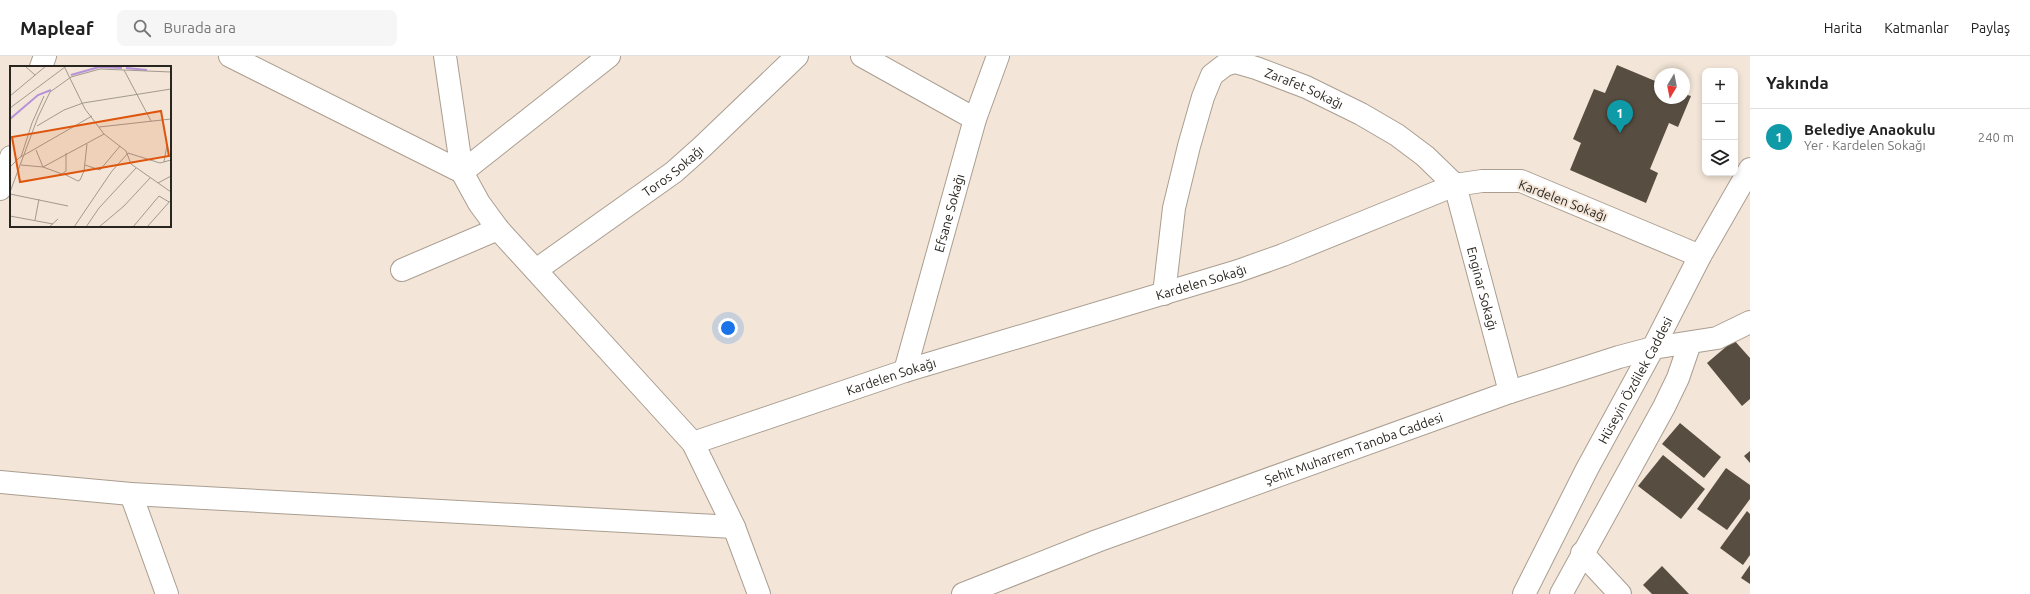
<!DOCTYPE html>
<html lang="tr">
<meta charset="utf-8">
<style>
:root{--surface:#fff;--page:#f6f6f6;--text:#222;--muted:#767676;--line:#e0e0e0;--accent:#0b8043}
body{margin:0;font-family:Ubuntu,sans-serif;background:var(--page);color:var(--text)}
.controls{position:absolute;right:12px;top:12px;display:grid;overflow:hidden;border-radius:8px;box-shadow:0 2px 6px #0003}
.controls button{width:36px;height:36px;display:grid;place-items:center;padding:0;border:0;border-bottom:1px solid var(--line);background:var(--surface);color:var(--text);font:20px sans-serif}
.compass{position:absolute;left:1654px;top:12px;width:36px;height:36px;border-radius:50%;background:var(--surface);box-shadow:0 2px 6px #0003;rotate:190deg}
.you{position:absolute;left:728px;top:272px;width:14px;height:14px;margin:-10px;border:3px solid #fff;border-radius:50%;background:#1a73e8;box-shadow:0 0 0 6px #1a73e833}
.badge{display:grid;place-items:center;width:26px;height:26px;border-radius:50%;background:var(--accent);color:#fff;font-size:13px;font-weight:700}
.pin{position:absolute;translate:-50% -33px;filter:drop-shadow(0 1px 2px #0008)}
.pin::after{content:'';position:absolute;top:21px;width:14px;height:12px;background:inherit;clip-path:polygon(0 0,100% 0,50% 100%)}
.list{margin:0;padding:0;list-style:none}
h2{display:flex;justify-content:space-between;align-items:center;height:52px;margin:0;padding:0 16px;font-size:17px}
h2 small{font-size:13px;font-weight:400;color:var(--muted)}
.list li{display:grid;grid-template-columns:26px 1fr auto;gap:12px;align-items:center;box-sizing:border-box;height:56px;padding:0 16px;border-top:1px solid var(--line)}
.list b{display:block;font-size:15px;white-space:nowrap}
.list p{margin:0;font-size:13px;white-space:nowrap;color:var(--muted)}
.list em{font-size:13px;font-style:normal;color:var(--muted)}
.icon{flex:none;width:22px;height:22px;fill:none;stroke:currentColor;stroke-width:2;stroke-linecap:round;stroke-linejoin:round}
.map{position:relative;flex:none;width:1750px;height:538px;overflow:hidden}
header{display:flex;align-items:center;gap:24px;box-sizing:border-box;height:56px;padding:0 20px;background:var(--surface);border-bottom:1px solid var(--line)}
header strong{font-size:19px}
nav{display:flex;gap:22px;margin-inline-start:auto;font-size:14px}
.search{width:280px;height:36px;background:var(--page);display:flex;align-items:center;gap:10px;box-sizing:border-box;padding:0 14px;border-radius:8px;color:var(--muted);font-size:15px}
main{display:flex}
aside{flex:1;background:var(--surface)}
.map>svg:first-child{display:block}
.building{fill:#574d41}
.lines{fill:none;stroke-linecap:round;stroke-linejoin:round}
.minor-casing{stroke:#aa9e91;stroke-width:24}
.minor{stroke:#fff;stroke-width:22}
.labels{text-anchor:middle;stroke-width:4;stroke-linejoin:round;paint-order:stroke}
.street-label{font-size:13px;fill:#29251f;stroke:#f3e6d8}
.inset-river{fill:none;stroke:#b692db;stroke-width:2}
.inset-road{fill:none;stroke:#a2998e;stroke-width:1}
.view{fill:#de560d;fill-opacity:0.15;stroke:#de560d;stroke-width:2}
.inset-edge{fill:none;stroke:#29251f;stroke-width:2}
</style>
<header>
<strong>Mapleaf</strong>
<div class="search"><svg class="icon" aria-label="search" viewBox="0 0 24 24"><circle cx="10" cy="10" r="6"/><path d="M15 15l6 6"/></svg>Burada ara</div>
<nav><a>Harita</a><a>Katmanlar</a><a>Paylaş</a></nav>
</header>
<main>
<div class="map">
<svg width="1750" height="538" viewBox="0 0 1750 538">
<rect width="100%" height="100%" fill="#f3e6d8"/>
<g class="building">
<path d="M1617,9l43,18v15h24v-4l7,2 -13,31 -9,-4 -19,46 8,4 -12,30 -76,-33 11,-27 -8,-4 21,-50 11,4z"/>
<path d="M1734,284l16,18v41l-8,7 -35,-43z"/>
<path d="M1680,367l41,34 -17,21 -42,-34z"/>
<path d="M1750,395v12l-6,-7z"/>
<path d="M1663,399l42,34 -24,30 -43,-33z"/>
<path d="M1726,412l24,17v14l-23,31 -30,-21z"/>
<path d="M1747,455l3,3v41l-7,10 -23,-17z"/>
<path d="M1750,509v19l-9,-6z"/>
<path d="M1662,510l27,28h-37l-9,-9z"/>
</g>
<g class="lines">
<defs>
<g id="minor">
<path d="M230,0l232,116 147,-116"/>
<path d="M445,0l17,116 17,31 19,26 195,214 41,84 25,67"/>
<path d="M862,0l113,63"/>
<path d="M41,11l4,-11"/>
<path d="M0,133l11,-32"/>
<path d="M402,214l96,-41"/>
<path id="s1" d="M536,214l138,-98 28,-25 95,-91"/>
<path id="s2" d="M1164,238l10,-86 15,-62 14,-49 9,-22 13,-10 10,-3 21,6 50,19 55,27 36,21 28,21 30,29 55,207"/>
<path id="s3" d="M905,315l70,-252 23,-63"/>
<path id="s4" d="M693,387l212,-72 333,-100 45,-16 172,-70 27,-4h39l179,75"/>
<path d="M0,426l131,12 603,33"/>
<path d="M131,438l36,100"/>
<path d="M1582,497l38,41"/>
<path id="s5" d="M963,538l134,-53 413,-149 109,-35 34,-9 64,-10 33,-16"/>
<path id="s6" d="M1524,538l63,-125 66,-121 47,-92 50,-87"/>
<path d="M1561,538l103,-187 14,-29 12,-35"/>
</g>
</defs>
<use href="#minor" class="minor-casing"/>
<use href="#minor" class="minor"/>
</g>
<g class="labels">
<g class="street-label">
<text dy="5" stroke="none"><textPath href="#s2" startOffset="326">Zarafet Sokağı</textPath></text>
<text dy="5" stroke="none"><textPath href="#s1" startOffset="169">Toros Sokağı</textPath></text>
<text transform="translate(1563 144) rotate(21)" y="5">Kardelen Sokağı</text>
<text dy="5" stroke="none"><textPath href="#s3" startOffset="164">Efsane Sokağı</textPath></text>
<text dy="5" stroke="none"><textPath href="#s4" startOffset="533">Kardelen Sokağı</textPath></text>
<text dy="5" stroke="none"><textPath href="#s2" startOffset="614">Enginar Sokağı</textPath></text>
<text dy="5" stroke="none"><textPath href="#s4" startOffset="209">Kardelen Sokağı</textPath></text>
<text dy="5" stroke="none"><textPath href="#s6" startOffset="241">Hüseyin Özdilek Caddesi</textPath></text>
<text dy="5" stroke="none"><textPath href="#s5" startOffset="417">Şehit Muharrem Tanoba Caddesi</textPath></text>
</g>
</g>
<g transform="translate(10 10)">
<rect width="161" height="161" fill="#f3e6d8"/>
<path class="inset-river" d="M116,2l21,2M61,9l28,-8 23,1M0,53l28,-24 13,-5"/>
<path class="inset-road" d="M15,0l10,9M54,0l21,43 19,25 22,17 5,13 40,28M114,4l27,51M0,30l36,-30M0,42l55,-41M27,60l27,-16 19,-7 88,-14M89,61l72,-8M26,84l7,17 19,7 4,-3v-18M11,91l11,-34 12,-27M154,96l3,-17M11,99l22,2 61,-33M75,99l15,5 20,-24M0,101l9,-9 73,-42M54,108l14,7 2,-1 4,-9 3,-27M148,117l13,-7M0,126l28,-75 12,-25 21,-15 29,-8 71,3M0,128l58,12M0,150l43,8M25,154l4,-21M39,161l9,-8M64,161l38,-56 16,-18 32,10 11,-3M76,161l13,-19 37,-40M89,161l25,-21 26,-28M123,161l26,-31 10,6M137,161l24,-27"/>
<path class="view" d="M151,45l8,45 -149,26 -8,-45z"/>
<rect width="161" height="161" class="inset-edge"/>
</g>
</svg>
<div class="controls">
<button>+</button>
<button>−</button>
<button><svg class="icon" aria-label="layers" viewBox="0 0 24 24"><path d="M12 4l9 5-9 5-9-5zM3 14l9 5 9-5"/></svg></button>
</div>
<svg class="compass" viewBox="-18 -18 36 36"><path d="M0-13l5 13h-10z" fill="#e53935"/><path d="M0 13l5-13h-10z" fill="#767676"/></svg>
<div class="you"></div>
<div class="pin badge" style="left:1620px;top:77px;background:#0f9aa8">1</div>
</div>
<aside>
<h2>Yakında<small></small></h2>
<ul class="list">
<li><span class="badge" style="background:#0f9aa8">1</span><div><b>Belediye Anaokulu</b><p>Yer · Kardelen Sokağı</p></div><em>240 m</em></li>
</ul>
</aside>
</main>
